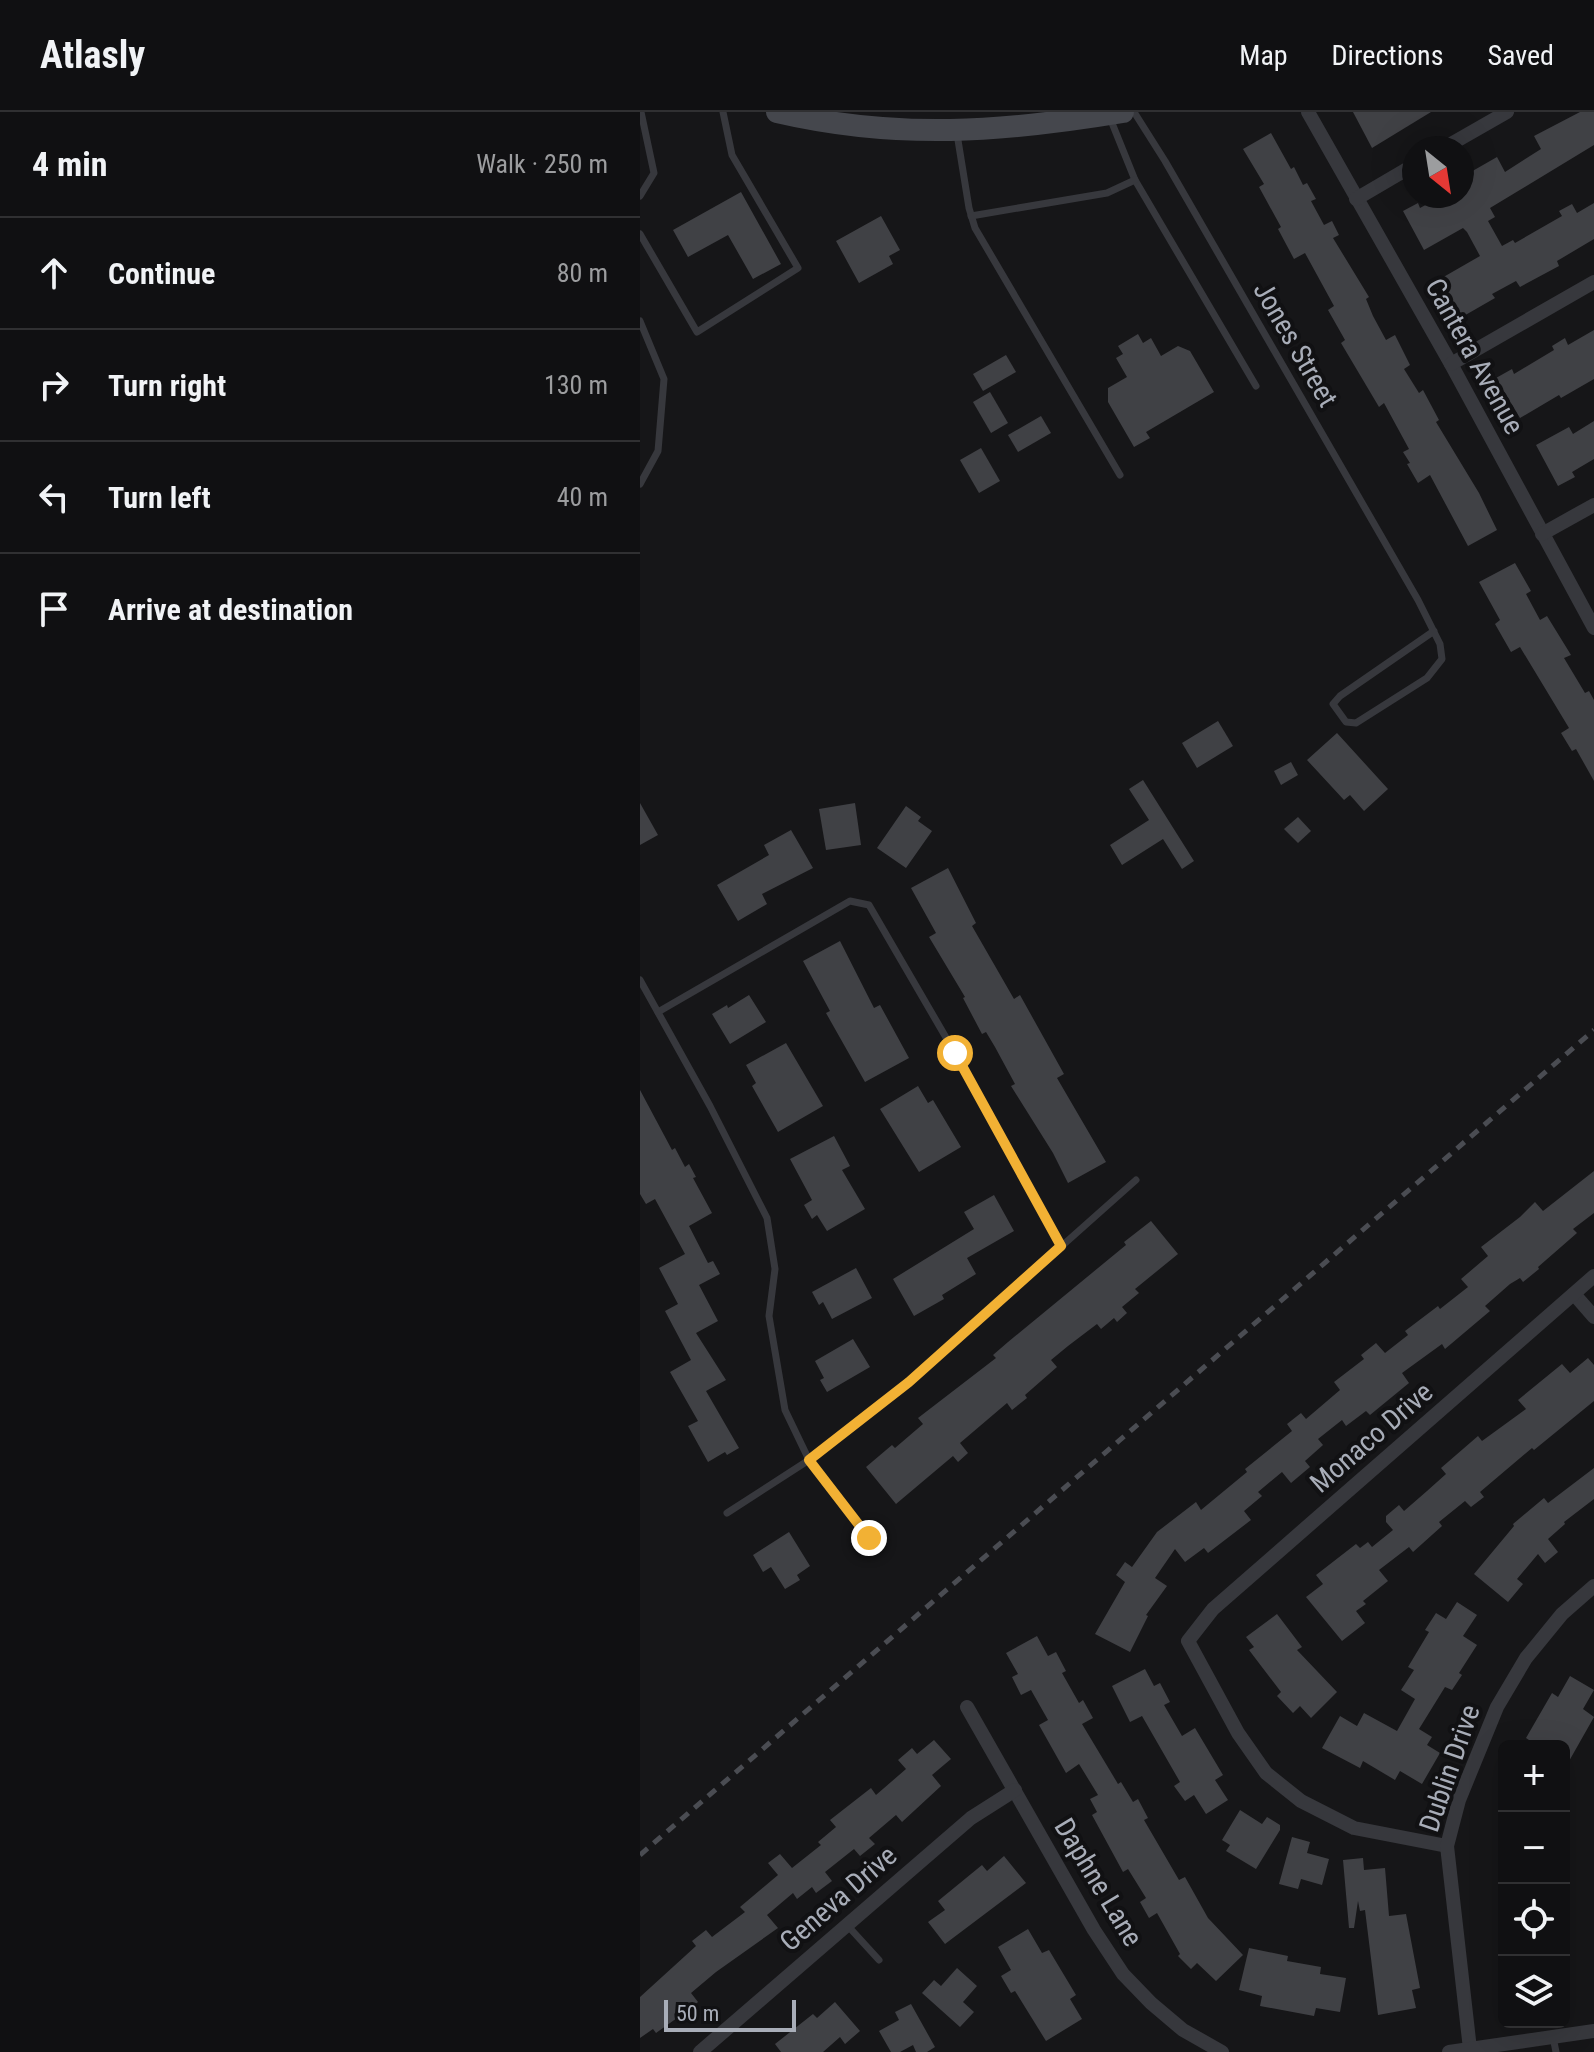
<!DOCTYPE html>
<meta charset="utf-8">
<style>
:root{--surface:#101012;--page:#19191b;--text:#f1f3f6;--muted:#9c9d9f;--line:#303032}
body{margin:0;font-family:"Roboto Condensed",sans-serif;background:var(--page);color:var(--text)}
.controls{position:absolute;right:24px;bottom:24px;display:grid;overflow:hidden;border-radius:12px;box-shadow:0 8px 32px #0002}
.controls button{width:72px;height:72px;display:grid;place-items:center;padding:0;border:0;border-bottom:2px solid var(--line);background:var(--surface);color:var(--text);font:40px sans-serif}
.compass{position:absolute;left:762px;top:24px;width:72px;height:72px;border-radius:50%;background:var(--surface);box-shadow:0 8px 32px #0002;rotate:150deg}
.scale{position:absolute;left:24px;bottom:20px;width:132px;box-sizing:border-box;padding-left:8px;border:4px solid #a8adb8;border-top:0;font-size:22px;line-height:28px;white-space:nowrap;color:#a8adb8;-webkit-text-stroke:6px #111113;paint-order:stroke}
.stop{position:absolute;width:24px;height:24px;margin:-18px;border:6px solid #f2b134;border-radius:50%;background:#fff}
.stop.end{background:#f2b134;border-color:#fff;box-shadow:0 2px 8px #0008}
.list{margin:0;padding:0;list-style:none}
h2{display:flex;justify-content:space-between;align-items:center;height:104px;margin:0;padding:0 32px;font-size:34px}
h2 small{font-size:26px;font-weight:400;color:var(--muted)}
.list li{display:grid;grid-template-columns:52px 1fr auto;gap:24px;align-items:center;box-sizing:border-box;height:112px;padding:0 32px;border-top:2px solid var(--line)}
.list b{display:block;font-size:30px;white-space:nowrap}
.list em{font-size:26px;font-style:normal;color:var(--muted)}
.icon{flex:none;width:44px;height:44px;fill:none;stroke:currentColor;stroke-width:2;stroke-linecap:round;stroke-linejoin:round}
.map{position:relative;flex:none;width:954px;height:1940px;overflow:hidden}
header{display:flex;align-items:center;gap:48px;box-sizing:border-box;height:112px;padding:0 40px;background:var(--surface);border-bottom:2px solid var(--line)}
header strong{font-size:38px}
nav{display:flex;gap:44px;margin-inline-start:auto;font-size:28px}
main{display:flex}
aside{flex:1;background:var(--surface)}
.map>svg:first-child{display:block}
.building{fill:#404145}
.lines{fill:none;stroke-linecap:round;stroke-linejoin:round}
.service{stroke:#37383d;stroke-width:7}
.minor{stroke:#37383d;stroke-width:14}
.secondary{stroke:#45474d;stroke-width:22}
.rail{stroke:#4a4c52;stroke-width:5;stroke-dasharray:10 8;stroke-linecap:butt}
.route{stroke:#f2b134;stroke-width:10}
.labels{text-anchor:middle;stroke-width:8;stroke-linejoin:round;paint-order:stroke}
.street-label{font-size:28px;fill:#a8adb8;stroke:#111113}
</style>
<header>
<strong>Atlasly</strong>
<nav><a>Map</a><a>Directions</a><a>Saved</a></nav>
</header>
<main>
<aside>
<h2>4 min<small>Walk · 250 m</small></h2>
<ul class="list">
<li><svg class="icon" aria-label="ahead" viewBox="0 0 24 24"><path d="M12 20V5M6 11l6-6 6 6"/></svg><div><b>Continue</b></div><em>80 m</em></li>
<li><svg class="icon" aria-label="right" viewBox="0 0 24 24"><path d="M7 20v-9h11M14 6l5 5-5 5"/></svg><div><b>Turn right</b></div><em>130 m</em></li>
<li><svg class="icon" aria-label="left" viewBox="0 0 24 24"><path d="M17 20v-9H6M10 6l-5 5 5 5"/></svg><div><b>Turn left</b></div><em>40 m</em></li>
<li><svg class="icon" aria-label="arrive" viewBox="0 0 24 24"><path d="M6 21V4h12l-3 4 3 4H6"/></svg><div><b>Arrive at destination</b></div></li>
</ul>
</aside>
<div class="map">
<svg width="954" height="1940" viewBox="0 0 954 1940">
<rect width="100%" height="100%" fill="#161618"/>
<g class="building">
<path d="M713,0h78l-59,36z"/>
<path d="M940,0h14v33l-104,63 5,9 -7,4 14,25 11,-6 2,3 47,-27 -3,-5 13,-7 5,9 17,-10v36l-37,22 2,5 -39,21 -4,-6 -24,13 3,4 -33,19 -22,-38 40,-23 -13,-24 -4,-4 -39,22 -21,-39 15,-8 2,5 22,-12h20v-19l35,-20 8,15 36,-23 -7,-13z"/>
<path d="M631,21l20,36 3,-2 9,18 4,-2 9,16 -5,2 13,24 8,-4 7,14 -6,3 36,59 -3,2 7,17 13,24 9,-5 15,30 -6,4 15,24 4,-3 16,30 -3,2 43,71 18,37 -29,16 -38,-71 -12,8 -11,-19 3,-1 -7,-11 6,-3 -25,-46 -5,4 -38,-64 4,-3 -17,-30 6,-4 -29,-53 -11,6 -16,-30 3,-2 -22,-40 5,-3 -21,-35z"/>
<path d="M101,80l40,72 -28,15 -25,-44 -40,22 -15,-27z"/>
<path d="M241,104l19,34 -11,6 4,8 -34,19 -23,-42z"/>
<path d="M954,218v49l-33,19 -2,-3 -39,23 -24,-40 16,-9 2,5 40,-24 -2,-4 13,-8 3,7z"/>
<path d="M498,222l5,9 8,-5 10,18 17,-10 12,5 24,41 -68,40 4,6 -16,9 -26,-45v-14l19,-11 -11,-19 7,-4 -5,-8z"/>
<path d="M366,243l10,17 -33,19 -10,-17z"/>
<path d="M350,280l18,31 -17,10 -18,-31z"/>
<path d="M401,304l10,17 -33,19 -10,-17z"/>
<path d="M954,309v38l-22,13 3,5 -17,9 -22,-41 33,-18 4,7z"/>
<path d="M341,336l19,33 -21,12 -19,-33z"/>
<path d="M875,451l16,28 -5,3 14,26 7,-4 24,39 -7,3 21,35 4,-2 5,9v81l-18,-32 -4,2 -11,-18 8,-5 -49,-81 -9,5 -16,-28 5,-4 -21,-38z"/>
<path d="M578,609l15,25 -36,22 -15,-25z"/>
<path d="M697,621l51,56 -24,22 -14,-16 -6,5 -37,-40z"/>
<path d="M651,650l7,13 -17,10 -7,-14z"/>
<path d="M503,668l51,81 -12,8 -19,-30 -41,26 -12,-20 39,-25 -20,-31z"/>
<path d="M0,691l18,32 -18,10z"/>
<path d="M215,691l6,42 -35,5 -7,-41z"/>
<path d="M266,694l15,11 -3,4 14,10 -26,37 -29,-20z"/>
<path d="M658,705l13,14 -13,12 -14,-14z"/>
<path d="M151,718l22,38 -51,26 5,10 -29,17 -21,-36 52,-30 -5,-10z"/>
<path d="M308,756l28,55 -4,3 42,73 6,-4 44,79 -7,4 49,84 -38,21 -15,-30 -42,-67 4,-2 -20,-37 -9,-15 -4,2 -19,-36 2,-1 -36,-60 7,-4 -25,-45z"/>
<path d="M200,829l34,67 6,-3 29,53 -44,24 -39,-69 4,-2 -27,-50z"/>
<path d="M109,883l17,27 -36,22 -18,-30 15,-9 1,3z"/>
<path d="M146,931l37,63 -45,26 -26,-46 4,-3 -10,-18z"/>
<path d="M278,974l10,17 5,-3 28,47 -42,25 -39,-63z"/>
<path d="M0,978l32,60 3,-2 10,19 4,-3 7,13 -3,1 19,35 -23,13 19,37 5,-2 7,13 -21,11 19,36 -22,12 30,47 -20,11 33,57 -12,7 -2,-3 -17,10 -20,-36 10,-5 -28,-49 21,-12 -26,-49 13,-7 -19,-36 26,-14 -30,-55 -9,5 -6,-10z"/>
<path d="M194,1024l16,30 -8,4 23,39 -38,22 -10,-16 -5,4 -8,-14 8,-5 -22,-41z"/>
<path d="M954,1059v42l-21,16 4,4 -39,34 1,2 -16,13 -3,-4 -10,6 -25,22 5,5 -45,38 -3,-5 -40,29 7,10 -39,32 -4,-4 -20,15 -4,-6 -24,19 5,6 -18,16 5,6 -19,16 -9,-11 -24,20 4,4 -18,15 7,9 -43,33 -4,-5 -19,14 -10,-13 -20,29 12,8 -21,29 2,1 -18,36 -35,-18 30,-52 -9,-7 9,-13 7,5 25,-35 39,-30 5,8 46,-38 -2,-3 47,-38 -5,-7 14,-11 5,6 34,-29 -6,-8 30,-23 -3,-4 15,-12 9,10 23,-18 -3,-4 33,-25 2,3 28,-22 -7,-8 27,-23 -7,-9 39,-30 15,-15 8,9z"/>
<path d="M354,1083l20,36 -47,27 9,16 -34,21 2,4 -30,17 -21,-37 81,-50 -10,-17z"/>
<path d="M511,1109l27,33 -43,35 4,4 -17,14 5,6 -10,9 -3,-4 -13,11 -4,-5 -29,22 -17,14 6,7 -32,28 2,3 -15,12 -5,-7 -47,40 8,10 -10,9 -5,-6 -57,48 -30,-37 26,-22 3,3 28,-24 -5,-6 78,-60 -3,-3 15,-13 118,-97 -2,-3z"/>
<path d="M216,1156l16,30 -40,21 -9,-17 -4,3 -7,-13z"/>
<path d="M213,1227l17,28 -43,25 -7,-12 4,-2 -9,-17z"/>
<path d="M948,1246l6,7v36l-60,49 -2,-2 -52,44 4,5 -13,10 -6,-6 -26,21 3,4 -29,26 -4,-5 -30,23 9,11 -25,20 3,3 -10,7 9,12 -23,18 -36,-44 17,-13 -7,-9 40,-31 4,4 8,-6 4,5 21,-17 -7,-8v-6l13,-11 5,6 23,-20 19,-17 -5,-6 37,-32 4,5 44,-32 -8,-9 44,-36 8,9z"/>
<path d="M954,1356v31l-30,23 1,2 -17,15 10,13 -13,11 -7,-9 -21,25 6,5 -15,18 -34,-28 40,-48 -1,-2 31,-26 4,5z"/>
<path d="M149,1420l21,34 -13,9 3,5 -15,9 -14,-22 -8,5 -10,-17z"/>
<path d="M817,1490l20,13 -14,21 14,9 -18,28 3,2 -10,15 -7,-3 -26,42 13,8 -5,8 13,8 -18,31 -22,-13 -5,9 -32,-19 -3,7 -38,-20 18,-32 17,10 7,-13 33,18 18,-32 -14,-9 13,-20 -6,-3 21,-35 -4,-2 11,-17 10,6z"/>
<path d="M637,1502l25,33 -5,3 40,42 -26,26 -11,-12 -7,7 -16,-17 4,-4 -32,-42 5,-3 -8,-10z"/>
<path d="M397,1524l11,20 8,-4 10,19 -4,2 17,30 4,-3 10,18 -11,6 36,60 3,-2 12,20 5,-3 10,19 -4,2 35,60 6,-3 23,41 35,37 -27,26 -19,-18 -6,6 -13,-13 2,-2 -23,-41 -8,5 -9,-16 6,-4 -18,-29 -5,3 -31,-57 5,-3 -7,-13 8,-4 -19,-31 -13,9 -27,-48 9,-5 -17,-30 -10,5 -9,-18 6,-3 -12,-21z"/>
<path d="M505,1557l9,17 6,-3 10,19 -6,3 18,31 13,-8 28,47 -8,5 13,20 -22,14 -12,-19 -9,6 -11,-15 6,-4 -38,-66 -12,6 -18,-36z"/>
<path d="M930,1564l24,14 -11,19 11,8 -30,53v-24h-34l2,-4 -6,-4 26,-45 6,4z"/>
<path d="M294,1628l17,19 -19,16 9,11 -39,36 -6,-7 -27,23 6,6 -15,12 -6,-7 -29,23 7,9 -16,12 -4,-6 -15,12 -4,-6 -26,22 11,13 -62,44 -25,21 7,9 -14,11 -28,20 -3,-4 -13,9v-41l56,-51 -4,-5 14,-11 6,7 33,-25 -5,-5 38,-32 -10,-12 12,-9 12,14 29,-23 -3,-3 18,-15 -6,-7 41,-32 5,7 30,-26 -8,-9 14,-12 5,6z"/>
<path d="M600,1698l22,14 5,-7 13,8v5l-24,39 -30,-18 4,-6 -8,-5z"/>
<path d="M652,1725l18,5 -3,11 22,6 -7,26 -21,-6 -3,10 -19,-5z"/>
<path d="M364,1744l22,27 -81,61 -17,-22 17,-12 -7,-9 44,-36 5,6z"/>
<path d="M723,1746l1,12 21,-2 4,48 17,-2 14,74 -8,2 4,18 -38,7 -13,-105 -5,1 -2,-10 -4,27h-5l-6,-68z"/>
<path d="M388,1817l14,24 7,-3 27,45 -6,4 12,20 -36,22 -31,-50 -4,2 -10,-17 10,-6 -13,-23z"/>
<path d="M609,1836l39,8 -1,5 34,6 -1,7 26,4 -6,34 -24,-4 -2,8 -54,-10 2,-10 -23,-6z"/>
<path d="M317,1856l20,18 -14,16 11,10 -14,15 -38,-34 12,-13 7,6z"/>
<path d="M195,1890l25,29 -15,13 -5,-7 -17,15h-42l-6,-8 38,-30 4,4z"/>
<path d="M271,1892l24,43 -8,5h-11l-3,-7 -13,7h-9l-12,-21 20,-11 -4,-8z"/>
</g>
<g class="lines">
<g class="service">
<path d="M494,0l31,49 253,439 22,44 2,15 -15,19 -71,45 -10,-1 -13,-18 7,-8 94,-65"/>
<path d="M470,6l25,62 121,206"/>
<path d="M317,22l12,74 6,20 145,247"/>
<path d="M0,84l14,-23 -13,-61"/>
<path d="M331,104l136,-23 28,-13"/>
<path d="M0,122l57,98 101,-64 -66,-113 -9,-43"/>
<path d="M0,209l24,58 -6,72 -18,33"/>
<path d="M0,868l70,126 57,112 8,51 -6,47 16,94 24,50 60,78"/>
<path d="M18,900l192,-111 19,4 86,148 106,193"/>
<path d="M87,1401l82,-53 100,-78 227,-202"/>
<path d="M207,1813l32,35"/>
<path d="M913,1925l3,15"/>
</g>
<g class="minor">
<path d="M668,0l143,252 143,264"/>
<path d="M804,36l63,-36"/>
<path d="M716,87l58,-34"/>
<path d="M811,252l143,-82"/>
<path d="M902,422l52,-29"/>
<path d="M934,1182l20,23"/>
<path d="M327,1595l127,223 29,44 28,29 32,27 39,22"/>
<path d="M807,1734l-93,-18 -53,-27 -35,-28 -28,-40 -50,-92 25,-32 381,-333"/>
<path d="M830,1937l-23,-203 12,-46 38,-93 29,-49 36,-44 32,-28"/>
<path d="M60,1940l271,-234 44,-28"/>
<path d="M809,1940l145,-21"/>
</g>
<path class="secondary" d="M137,0c121,28 226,20 346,0"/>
<path class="rail" d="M0,1743l954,-825"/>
</g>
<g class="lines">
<path class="route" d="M229,1426l-60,-78 100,-78 152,-136 -106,-193"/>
</g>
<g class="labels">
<g class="street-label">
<text transform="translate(656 232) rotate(60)" y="10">Jones Street</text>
<text transform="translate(835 244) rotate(61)" y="10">Cantera Avenue</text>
<text transform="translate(731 1325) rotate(-41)" y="10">Monaco Drive</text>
<text transform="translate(809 1656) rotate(-71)" y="10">Dublin Drive</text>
<text transform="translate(459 1770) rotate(59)" y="10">Daphne Lane</text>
<text transform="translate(198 1786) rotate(-41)" y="10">Geneva Drive</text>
</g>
</g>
</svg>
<div class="controls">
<button>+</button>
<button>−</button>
<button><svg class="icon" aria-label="locate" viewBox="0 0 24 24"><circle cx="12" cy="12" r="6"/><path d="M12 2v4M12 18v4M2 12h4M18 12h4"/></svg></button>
<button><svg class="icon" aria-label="layers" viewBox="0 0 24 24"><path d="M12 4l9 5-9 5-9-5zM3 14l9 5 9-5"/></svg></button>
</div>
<svg class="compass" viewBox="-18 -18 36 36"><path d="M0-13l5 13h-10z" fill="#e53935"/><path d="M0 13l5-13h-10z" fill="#9c9d9f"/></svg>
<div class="scale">50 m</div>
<div class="stop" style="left:315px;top:941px"></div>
<div class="stop end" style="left:229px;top:1426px"></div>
</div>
</main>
